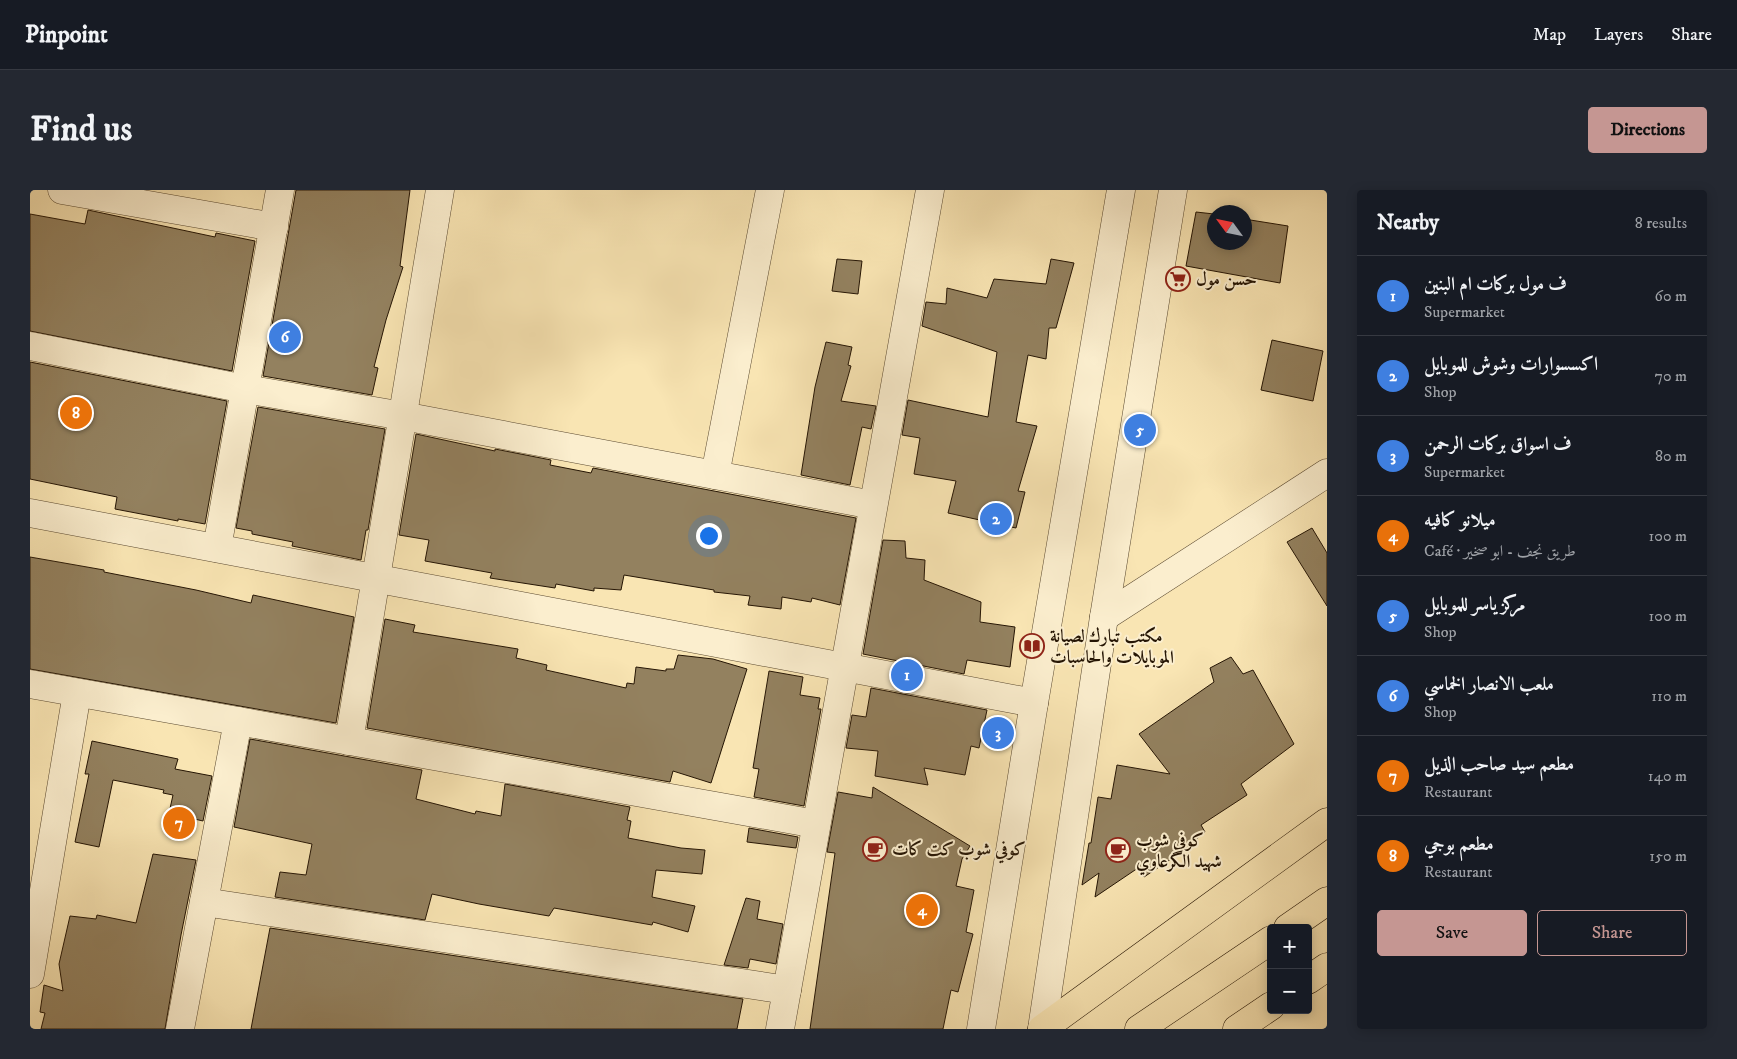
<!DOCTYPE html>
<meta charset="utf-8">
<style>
:root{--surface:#171b24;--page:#242831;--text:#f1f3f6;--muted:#9ea1a6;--line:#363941;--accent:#c59692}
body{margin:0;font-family:"IM FELL DW Pica",Amiri,serif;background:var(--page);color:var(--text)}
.controls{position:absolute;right:15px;bottom:15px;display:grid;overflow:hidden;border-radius:5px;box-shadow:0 2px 12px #0003}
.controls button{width:45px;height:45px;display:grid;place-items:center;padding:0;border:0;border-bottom:1px solid var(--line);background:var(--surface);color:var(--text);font:25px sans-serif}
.compass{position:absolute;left:1177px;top:15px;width:45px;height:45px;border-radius:50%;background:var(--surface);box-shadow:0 2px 12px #0003;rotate:303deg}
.you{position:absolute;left:678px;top:345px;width:18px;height:18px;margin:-12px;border:4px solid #fff;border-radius:50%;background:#1a73e8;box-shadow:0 0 0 8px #1a73e833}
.badge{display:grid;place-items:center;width:32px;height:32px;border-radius:50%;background:var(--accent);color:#fff;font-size:16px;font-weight:700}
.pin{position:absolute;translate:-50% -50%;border:2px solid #fff;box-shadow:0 1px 5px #0006}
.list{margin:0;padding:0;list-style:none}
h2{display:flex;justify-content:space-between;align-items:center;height:65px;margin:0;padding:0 20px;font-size:21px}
h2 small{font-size:16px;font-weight:400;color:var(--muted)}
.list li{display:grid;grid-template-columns:32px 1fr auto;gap:15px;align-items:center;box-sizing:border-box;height:80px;padding:0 20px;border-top:1px solid var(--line)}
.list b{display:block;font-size:19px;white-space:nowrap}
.list p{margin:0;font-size:16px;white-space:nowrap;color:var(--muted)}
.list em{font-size:16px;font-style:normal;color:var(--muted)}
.actions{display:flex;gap:10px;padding:15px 20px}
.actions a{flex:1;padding:11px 0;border:1px solid var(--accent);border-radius:5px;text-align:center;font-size:18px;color:var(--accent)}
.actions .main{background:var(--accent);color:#111}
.map{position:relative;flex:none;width:1297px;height:839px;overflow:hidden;border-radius:5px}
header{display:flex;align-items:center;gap:30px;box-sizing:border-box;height:70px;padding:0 25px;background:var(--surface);border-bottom:1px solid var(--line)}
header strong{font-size:24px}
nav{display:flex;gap:28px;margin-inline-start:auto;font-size:18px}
.intro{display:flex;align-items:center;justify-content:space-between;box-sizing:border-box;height:120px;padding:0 30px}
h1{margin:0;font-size:35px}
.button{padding:12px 22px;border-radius:5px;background:var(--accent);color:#111;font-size:18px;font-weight:700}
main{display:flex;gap:30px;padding:0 30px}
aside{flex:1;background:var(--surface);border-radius:5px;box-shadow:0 2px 12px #0003}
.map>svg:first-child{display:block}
.building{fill:#93815f;stroke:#251504}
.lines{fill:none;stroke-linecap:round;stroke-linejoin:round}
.minor-casing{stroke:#5a4930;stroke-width:29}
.major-casing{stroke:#251504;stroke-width:29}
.highway-casing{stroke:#251504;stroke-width:29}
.minor{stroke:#fbeece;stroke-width:28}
.major{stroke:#f9e5b3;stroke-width:28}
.highway{stroke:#f9e5b3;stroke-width:28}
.labels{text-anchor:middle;stroke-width:4;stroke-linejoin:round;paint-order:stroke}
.poi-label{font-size:18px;font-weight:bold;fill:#251504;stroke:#fbeece;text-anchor:start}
</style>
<header>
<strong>Pinpoint</strong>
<nav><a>Map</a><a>Layers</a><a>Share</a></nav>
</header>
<div class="intro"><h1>Find us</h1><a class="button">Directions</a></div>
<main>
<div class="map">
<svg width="1297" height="839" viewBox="0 0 1297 839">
<rect width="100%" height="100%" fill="#f9e5b3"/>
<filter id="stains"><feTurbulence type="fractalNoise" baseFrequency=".004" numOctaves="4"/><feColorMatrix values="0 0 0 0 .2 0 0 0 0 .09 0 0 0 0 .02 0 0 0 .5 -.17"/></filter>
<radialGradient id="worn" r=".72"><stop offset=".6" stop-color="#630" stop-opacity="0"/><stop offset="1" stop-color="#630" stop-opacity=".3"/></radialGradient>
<g class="building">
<path d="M266,0h114l-10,76 3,1 -17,53 -12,47 4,1 -6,27 -109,-19z"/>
<path d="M58,20l127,27 1,-4 39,8 -23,130 -202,-40v-117l55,10z"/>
<path d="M1166,22l18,2v28h30v-23l44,7 -8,57 -94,-17z"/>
<path d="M807,69l25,2 -4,33 -26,-3z"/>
<path d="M1021,69l23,4 -18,65h-7l-3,31 -18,-4 -12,67 21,4 -19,65 7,1 -9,36 -68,-15 8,-32 -42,-7 6,-36 -18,-3 6,-35 80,17 9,-65 -75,-26 4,-24 20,2 1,-16 40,10 7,-19 52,5z"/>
<path d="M1242,150l51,11 -10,50 -52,-11z"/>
<path d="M796,152l26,5 -4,18 3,1 -10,35 35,5 -5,23 -9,-2 -12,58 -49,-10 14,-88z"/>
<path d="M0,172l197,39 -22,123 -27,-5v2l-63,-12 2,-12 -87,-18z"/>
<path d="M228,217l127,22 -17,101h-2l-5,30 -69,-14 1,-4 -41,-8v-3l-16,-3z"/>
<path d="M386,244l79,17v-2l56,11 -1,5 41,8 2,-5 263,50 -16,87 -28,-7 -1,4 -29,-5 -1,12 -33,-4 2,-9 -36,-4v-2l-90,-15 -3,15 -27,-2v3l-38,-7 -1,4 -65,-10 2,-5 -67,-12 4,-21 -30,-5z"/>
<path d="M1282,338l15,25v53l-40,-64z"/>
<path d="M853,350l22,1 1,17 19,2 -1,20 57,22 -1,20 35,5 -5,40 -43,-7 -3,14 -101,-20z"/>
<path d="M0,367l74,13v2l92,18 55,13 2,-8 101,22 -18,106 -306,-54z"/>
<path d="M355,429l30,6 -2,7 105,17 -2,9 31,7 -1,5 80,18 1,-5 7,1 2,-17 30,4v-2h8l4,-14 35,4 34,10 -36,114 -38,-12 -3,11 -303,-54z"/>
<path d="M1201,467l12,17 10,-4 41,74 -53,40 6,11 -46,30 4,7 -31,25 -30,20 -6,-9 -43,29 4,-24 -17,12 7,-42h2l7,-46 13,2 6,-34 53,9 -31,-40 75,-52 -4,-14z"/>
<path d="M739,481l34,6 -3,18 20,3 -2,11h3l-17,97 -50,-9 5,-28 -6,-1z"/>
<path d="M841,498l116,22 -8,38 -8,-2 -6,29 -41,-7 4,17 -53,-9 3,-25 -32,-3 6,-33 14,2z"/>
<path d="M220,549l172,31 -6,29 59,15 1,-3 25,5 4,-32 125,23 -3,13 4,1 -3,17 53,10 24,2 -3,24 -46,-4 -4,27 43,9 -7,26 -35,-10 -1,3 -98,-17 -5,8 -70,-12 -47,-10 -7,26 -150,-23 5,-25 26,3 6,-31 -78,-17z"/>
<path d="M62,551l86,18 -3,10 37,7 -9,45 -34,-8 4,-18 -10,-2 1,-3 -51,-10 -14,67 -24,-5 14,-68h-4z"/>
<path d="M843,597l97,59 -8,13 -6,27 18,4 -8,42 7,2 -15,58 -7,-2 -8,39h-133l25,-176 -8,-1 11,-60 34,6z"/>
<path d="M719,638l49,9 -2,11 -49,-6z"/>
<path d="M123,664l43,6 -15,75 -16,94h-124l4,-16 -5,-1 4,-27 19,6 -4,-27 11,-48 26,3 1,-4 39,8z"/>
<path d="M716,708l14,3 -3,18 26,5 -7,40 -26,-5 -2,9 -24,-3z"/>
<path d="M240,738l473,71 -6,30h-486z"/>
</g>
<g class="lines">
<defs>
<g id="minor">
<path d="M32,0l212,37"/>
<path d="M0,156l215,43 158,27 470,89"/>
<path d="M685,285l55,-285"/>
<path d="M0,323l1004,190"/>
<path d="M187,358l63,-358"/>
<path d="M1074,427l223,-144"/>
<path d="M0,494l786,140"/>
<path d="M319,551l91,-551"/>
<path d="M174,712l583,88"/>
<path d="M0,784l47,-281"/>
<path d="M150,839l58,-308"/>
<path d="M750,839l150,-839"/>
<path d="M951,839l53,-326 87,-513"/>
<path d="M1012,839l62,-412 69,-427"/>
</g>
<path id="major" d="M1012,839l285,-207"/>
<g id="highway">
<path d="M1258,738l39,-27"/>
<path d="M1278,790l19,-13"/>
<path d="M1109,839l132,-89"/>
<path d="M1207,839l34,-23"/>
</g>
</defs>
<use href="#minor" class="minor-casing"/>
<use href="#major" class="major-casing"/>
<use href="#highway" class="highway-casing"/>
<use href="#minor" class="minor"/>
<use href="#major" class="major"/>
<use href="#highway" class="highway"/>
</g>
<defs>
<symbol id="supermarket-ring" viewBox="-11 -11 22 22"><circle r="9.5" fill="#fbeece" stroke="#8f2418" stroke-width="1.5"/><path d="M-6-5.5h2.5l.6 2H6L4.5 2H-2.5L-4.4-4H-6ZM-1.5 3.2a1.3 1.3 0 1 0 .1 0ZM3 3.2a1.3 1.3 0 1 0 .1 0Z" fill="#8f2418"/></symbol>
<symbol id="library-ring" viewBox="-11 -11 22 22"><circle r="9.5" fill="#fbeece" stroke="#8f2418" stroke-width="1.5"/><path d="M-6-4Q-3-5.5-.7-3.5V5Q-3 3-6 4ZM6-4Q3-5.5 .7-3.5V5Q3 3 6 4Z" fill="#8f2418"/></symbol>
<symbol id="cafe-ring" viewBox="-11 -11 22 22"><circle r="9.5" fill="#fbeece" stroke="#8f2418" stroke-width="1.5"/><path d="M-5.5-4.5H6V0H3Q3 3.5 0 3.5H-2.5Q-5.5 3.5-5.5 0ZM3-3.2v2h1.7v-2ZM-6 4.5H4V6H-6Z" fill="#8f2418"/></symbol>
</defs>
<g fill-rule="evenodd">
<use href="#supermarket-ring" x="1134" y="75" width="28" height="28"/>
<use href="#library-ring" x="988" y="442" width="28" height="28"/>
<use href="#cafe-ring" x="831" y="645" width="28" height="28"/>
<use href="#cafe-ring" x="1074" y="646" width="28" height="28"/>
</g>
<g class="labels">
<g class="poi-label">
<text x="1166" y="95">حسن مول</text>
<text x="1020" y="452">مكتب تبارك لصيانة<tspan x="1020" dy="21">الموبايلات والحاسبات</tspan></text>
<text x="1106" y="656">كوفي شوب<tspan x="1106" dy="21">شهيد الگرعاوي</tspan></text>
<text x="862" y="665">كوفي شوب كت كات</text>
</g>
</g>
<rect width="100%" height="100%" filter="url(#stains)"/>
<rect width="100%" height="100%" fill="url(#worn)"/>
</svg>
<div class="controls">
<button>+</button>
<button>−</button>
</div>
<svg class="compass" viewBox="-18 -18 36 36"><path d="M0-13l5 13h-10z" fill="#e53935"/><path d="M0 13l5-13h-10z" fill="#9ea1a6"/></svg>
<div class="you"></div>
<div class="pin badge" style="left:877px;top:485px;background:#3f7fe0">1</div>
<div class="pin badge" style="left:966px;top:329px;background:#3f7fe0">2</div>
<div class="pin badge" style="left:968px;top:543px;background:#3f7fe0">3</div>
<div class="pin badge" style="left:892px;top:720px;background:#e8710a">4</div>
<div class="pin badge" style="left:1110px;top:240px;background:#3f7fe0">5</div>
<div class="pin badge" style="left:255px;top:147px;background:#3f7fe0">6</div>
<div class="pin badge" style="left:149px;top:633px;background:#e8710a">7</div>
<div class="pin badge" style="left:46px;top:223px;background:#e8710a">8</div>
</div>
<aside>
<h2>Nearby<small>8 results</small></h2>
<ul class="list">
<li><span class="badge" style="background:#3f7fe0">1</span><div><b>ف مول بركات ام البنين</b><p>Supermarket</p></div><em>60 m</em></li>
<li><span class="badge" style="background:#3f7fe0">2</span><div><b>اكسسوارات وشوش للموبايل</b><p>Shop</p></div><em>70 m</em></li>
<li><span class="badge" style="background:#3f7fe0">3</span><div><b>ف اسواق بركات الرحمن</b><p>Supermarket</p></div><em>80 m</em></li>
<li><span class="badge" style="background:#e8710a">4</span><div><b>ميلانو كافيه</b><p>Café · طريق نجف - ابو صخير</p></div><em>100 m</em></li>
<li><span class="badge" style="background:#3f7fe0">5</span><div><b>مركز ياسر للموبايل</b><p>Shop</p></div><em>100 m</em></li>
<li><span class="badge" style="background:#3f7fe0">6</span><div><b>ملعب الانصار الخماسي</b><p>Shop</p></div><em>110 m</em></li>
<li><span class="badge" style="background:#e8710a">7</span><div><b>مطعم سيد صاحب الذيل</b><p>Restaurant</p></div><em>140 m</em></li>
<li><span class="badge" style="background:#e8710a">8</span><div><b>مطعم بوجي</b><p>Restaurant</p></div><em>150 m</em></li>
</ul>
<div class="actions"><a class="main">Save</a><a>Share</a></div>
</aside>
</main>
